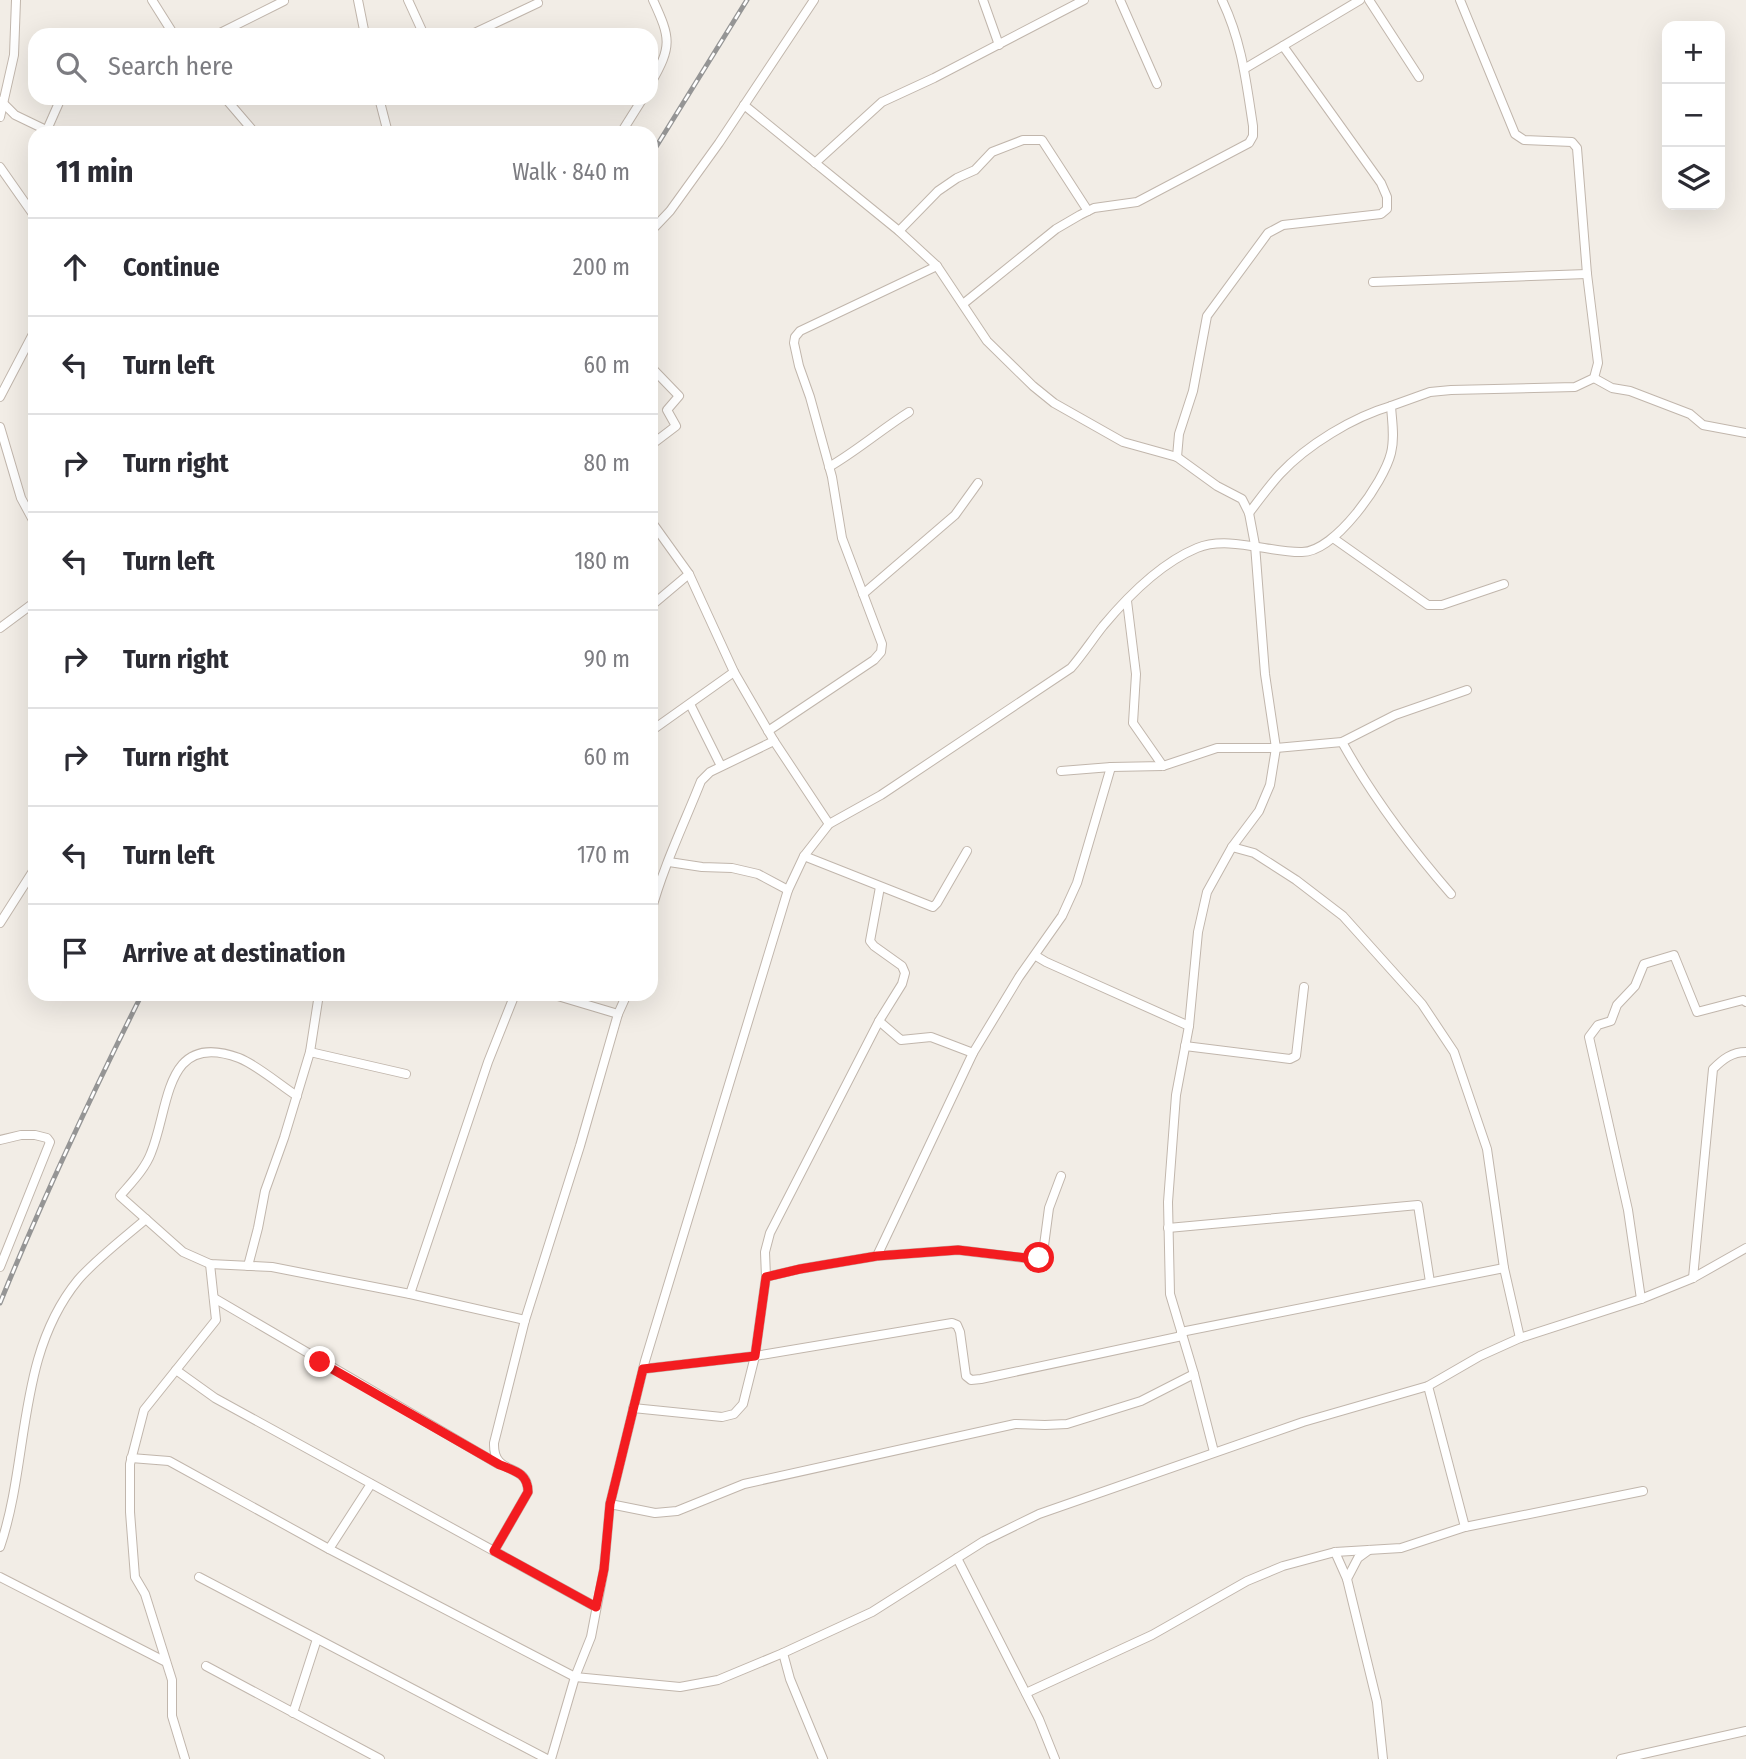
<!DOCTYPE html>
<meta charset="utf-8">
<style>
:root{--surface:#fff;--page:#f7f7f7;--text:#2b2b33;--muted:#7c7c81;--line:#e1e1e2}
body{margin:0;font-family:"Fira Sans Condensed",sans-serif;background:var(--page);color:var(--text)}
.controls{position:absolute;right:21px;top:21px;display:grid;overflow:hidden;border-radius:14px;box-shadow:0 7px 28px #0002}
.controls button{width:63px;height:63px;display:grid;place-items:center;padding:0;border:0;border-bottom:2px solid var(--line);background:var(--surface);color:var(--text);font:35px sans-serif}
.stop{position:absolute;width:21px;height:21px;margin:-16px;border:5px solid #f31c20;border-radius:50%;background:#fff}
.stop.end{background:#f31c20;border-color:#fff;box-shadow:0 2px 7px #0008}
.list{margin:0;padding:0;list-style:none}
h2{display:flex;justify-content:space-between;align-items:center;height:91px;margin:0;padding:0 28px;font-size:30px}
h2 small{font-size:23px;font-weight:400;color:var(--muted)}
.list li{display:grid;grid-template-columns:46px 1fr auto;gap:21px;align-items:center;box-sizing:border-box;height:98px;padding:0 28px;border-top:2px solid var(--line)}
.list b{display:block;font-size:26px;white-space:nowrap}
.list em{font-size:23px;font-style:normal;color:var(--muted)}
.icon{flex:none;width:38px;height:38px;fill:none;stroke:currentColor;stroke-width:2;stroke-linecap:round;stroke-linejoin:round}
.map{position:relative;flex:none;width:1746px;height:1759px;overflow:hidden}
.search{position:absolute;background:var(--surface);box-shadow:0 7px 28px #0002;left:28px;top:28px;width:630px;height:77px;display:flex;align-items:center;gap:18px;box-sizing:border-box;padding:0 24px;border-radius:21px;color:var(--muted);font-size:26px}
.panel{position:absolute;background:var(--surface);box-shadow:0 7px 28px #0002;left:28px;top:126px;width:630px;height:875px;border-radius:21px}
.map>svg:first-child{display:block}
.lines{fill:none;stroke-linecap:round;stroke-linejoin:round}
.street-casing{stroke:#c1b6ac;stroke-width:10}
.street{stroke:#fff;stroke-width:8}
.rail-casing{stroke:#959595;stroke-width:5}
.rail{stroke:#fff;stroke-width:2.5;stroke-dasharray:8;stroke-linecap:butt}
.route{stroke:#f31c20;stroke-width:9}
</style>
<div class="map">
<svg width="1746" height="1759" viewBox="0 0 1746 1759">
<rect width="100%" height="100%" fill="#f2ede6"/>
<g class="lines">
<defs>
<g id="street">
<path d="M152,0l22,35"/>
<path d="M358,0l7,35"/>
<path d="M408,0l16,35"/>
<path d="M983,0l16,45"/>
<path d="M1120,0l37,84"/>
<path d="M1369,0l50,77"/>
<path d="M216,35l68,-34"/>
<path d="M470,35l68,-32"/>
<path d="M1244,69l116,-69"/>
<path d="M651,83c21,-37 20,-44 2,-83"/>
<path d="M225,98l30,35"/>
<path d="M379,98l9,35"/>
<path d="M1,101l14,14 27,13 5,5"/>
<path d="M744,105l155,126 38,35 50,75 46,45 21,17 69,39 54,15 40,29 25,13 7,14 6,32 10,129 11,74 -6,37 -11,26 -27,36 -25,45 -9,40 -9,94 -13,69 -8,107 2,92 24,80 20,78"/>
<path d="M0,117l14,-62 2,-55"/>
<path d="M46,132l15,-34"/>
<path d="M621,133l22,-35"/>
<path d="M815,163l67,-61 52,-24 150,-78"/>
<path d="M0,167l35,50"/>
<path d="M651,231l19,-20 49,-68 95,-143"/>
<path d="M899,231l39,-40 19,-13 18,-8 17,-18 31,-12h19l46,71"/>
<path d="M1373,282l214,-8"/>
<path d="M963,304l93,-75 24,-14 14,-7 43,-6 112,-59 4,-7v-10c-7,-45 -11,-84 -31,-126"/>
<path d="M651,367l28,29 -12,14 9,16 -25,19"/>
<path d="M1594,378l18,10 18,3 60,23 13,11 43,8"/>
<path d="M0,397l35,-67"/>
<path d="M0,427l21,71 14,26"/>
<path d="M1177,457l2,-23 14,-43 14,-75 61,-83 15,-8 98,-11 6,-5v-12l-6,-14 -98,-137"/>
<path d="M829,467c29,-17 53,-38 80,-55"/>
<path d="M1249,513c10,-13 20,-27 31,-39 27,-29 73,-57 111,-68"/>
<path d="M651,521l38,53 45,98 40,69 55,83"/>
<path d="M1333,538l95,67h14l62,-21"/>
<path d="M863,594l92,-79 23,-32"/>
<path d="M1127,601l9,73 -3,49 30,43"/>
<path d="M651,606l38,-32"/>
<path d="M0,628l35,-26"/>
<path d="M690,704l31,62"/>
<path d="M651,731l83,-59"/>
<path d="M768,731l106,-71 7,-8 1,-8 -40,-106 -10,-61 -22,-80 -11,-31 -5,-23 1,-6 5,-6 137,-65"/>
<path d="M1342,742c30,54 69,106 109,152"/>
<path d="M1061,771l50,-4 52,-1 54,-18h59l66,-6 53,-27 72,-25"/>
<path d="M1232,847l22,6 42,27 47,36 79,88 32,48 33,97 17,119 16,70"/>
<path d="M804,856l129,51 4,-4 30,-52"/>
<path d="M669,862l33,5 30,1 26,6 30,16"/>
<path d="M651,912c12,-45 33,-88 50,-131l9,-9 64,-31"/>
<path d="M0,923l35,-55"/>
<path d="M1036,956l10,6 143,64"/>
<path d="M551,994l67,20"/>
<path d="M879,1021l22,19 30,-3 42,16"/>
<path d="M1185,1046l105,13 6,-3 8,-69"/>
<path d="M310,1052l96,22"/>
<path d="M297,1096c-17,-11 -40,-31 -58,-38 -75,-28 -69,49 -88,95 -6,16 -20,30 -31,43l63,56 27,12 62,3 138,27 115,26"/>
<path d="M0,1140l21,-5h14l12,3 3,4 -50,125"/>
<path d="M1168,1228l250,-23 12,77"/>
<path d="M877,1256l96,-203 46,-76 43,-61 15,-33 34,-116"/>
<path d="M248,1266l10,-38 7,-37 19,-53 26,-86 9,-58"/>
<path d="M766,1277l34,-8 77,-13 81,-6 67,8 14,-1 4,-4 6,-45 12,-32"/>
<path d="M1693,1278l20,-209c10,-10 19,-17 33,-17"/>
<path d="M410,1294l78,-232 27,-68"/>
<path d="M214,1298l284,166"/>
<path d="M1641,1299l-13,-89 -39,-173 9,-12 13,-4 6,-16 18,-19 9,-22 30,-9 23,57 46,-12 3,2"/>
<path d="M1181,1332l323,-64"/>
<path d="M643,1369l112,-13 197,-33 5,2 3,7 6,44 5,4 10,-1 201,-43"/>
<path d="M176,1370l39,28 381,209"/>
<path d="M1428,1386l37,141"/>
<path d="M633,1408l89,9 12,-3 9,-10 12,-48 11,-79 -1,-25 5,-19 109,-212 23,-37 3,-11 -3,-7 -28,-20 -4,-5 10,-54"/>
<path d="M131,1458l38,3 160,88 246,128 105,10 38,-7 65,-27"/>
<path d="M610,1504l45,9 22,-2 67,-27 271,-60 30,1 22,-1 74,-23 53,-27"/>
<path d="M0,1547c30,-88 16,-191 78,-267 17,-20 47,-43 68,-61"/>
<path d="M329,1549l42,-65"/>
<path d="M1369,1550l-11,8 -11,21 30,123 6,57"/>
<path d="M494,1551l34,-59c0,-31 -35,-14 -34,-49l31,-123 55,-174 38,-132 9,-20"/>
<path d="M1335,1552l12,27"/>
<path d="M957,1558l82,161 16,40"/>
<path d="M0,1577l166,85"/>
<path d="M199,1577l348,182"/>
<path d="M206,1666l174,93"/>
<path d="M1026,1693l126,-58 95,-54 36,-15 52,-14 66,-4 64,-21 178,-36"/>
<path d="M293,1713l24,-74"/>
<path d="M185,1759l-13,-43v-36l-27,-86 -10,-17 -5,-65v-48l14,-54 72,-90 -6,-56"/>
<path d="M551,1759l24,-82 16,-40 13,-68 6,-65 35,-143 143,-471 16,-34 25,-32 52,-29 190,-127c12,-14 21,-28 32,-42 25,-30 58,-63 94,-78 31,-13 74,5 105,4 33,0 82,-70 89,-99 4,-16 1,-31 0,-47l39,-14 21,-2 124,-3 19,-9 4,-15 -11,-89 -10,-126 -5,-6 -48,-2 -9,-6 -55,-134"/>
<path d="M823,1759l-33,-80 -7,-26 89,-41 112,-71 55,-27 264,-92 125,-36 52,-30 40,-18 121,-39 52,-21 53,-30"/>
<path d="M1621,1759l125,-28"/>
</g>
</defs>
<use href="#street" class="street-casing"/>
<use href="#street" class="street"/>
<defs>
<g id="rail">
<path d="M651,155l96,-155"/>
<path d="M0,1303c43,-105 91,-207 142,-309"/>
</g>
</defs>
<use href="#rail" class="rail-casing"/>
<use href="#rail" class="rail"/>
</g>
<g class="lines">
<path class="route" d="M320,1362l180,103c16,6 28,9 28,27l-34,59 102,56 8,-38 6,-65 33,-135 112,-13 11,-79 34,-8 77,-13 81,-6 68,8h13"/>
</g>
</svg>
<div class="controls">
<button>+</button>
<button>−</button>
<button><svg class="icon" aria-label="layers" viewBox="0 0 24 24"><path d="M12 4l9 5-9 5-9-5zM3 14l9 5 9-5"/></svg></button>
</div>
<div class="stop" style="left:1039px;top:1258px"></div>
<div class="stop end" style="left:320px;top:1362px"></div>
<div class="search"><svg class="icon" aria-label="search" viewBox="0 0 24 24"><circle cx="10" cy="10" r="6"/><path d="M15 15l6 6"/></svg>Search here</div>
<section class="panel">
<h2>11 min<small>Walk · 840 m</small></h2>
<ul class="list">
<li><svg class="icon" aria-label="ahead" viewBox="0 0 24 24"><path d="M12 20V5M6 11l6-6 6 6"/></svg><div><b>Continue</b></div><em>200 m</em></li>
<li><svg class="icon" aria-label="left" viewBox="0 0 24 24"><path d="M17 20v-9H6M10 6l-5 5 5 5"/></svg><div><b>Turn left</b></div><em>60 m</em></li>
<li><svg class="icon" aria-label="right" viewBox="0 0 24 24"><path d="M7 20v-9h11M14 6l5 5-5 5"/></svg><div><b>Turn right</b></div><em>80 m</em></li>
<li><svg class="icon" aria-label="left" viewBox="0 0 24 24"><path d="M17 20v-9H6M10 6l-5 5 5 5"/></svg><div><b>Turn left</b></div><em>180 m</em></li>
<li><svg class="icon" aria-label="right" viewBox="0 0 24 24"><path d="M7 20v-9h11M14 6l5 5-5 5"/></svg><div><b>Turn right</b></div><em>90 m</em></li>
<li><svg class="icon" aria-label="right" viewBox="0 0 24 24"><path d="M7 20v-9h11M14 6l5 5-5 5"/></svg><div><b>Turn right</b></div><em>60 m</em></li>
<li><svg class="icon" aria-label="left" viewBox="0 0 24 24"><path d="M17 20v-9H6M10 6l-5 5 5 5"/></svg><div><b>Turn left</b></div><em>170 m</em></li>
<li><svg class="icon" aria-label="arrive" viewBox="0 0 24 24"><path d="M6 21V4h12l-3 4 3 4H6"/></svg><div><b>Arrive at destination</b></div></li>
</ul>
</section>
</div>
